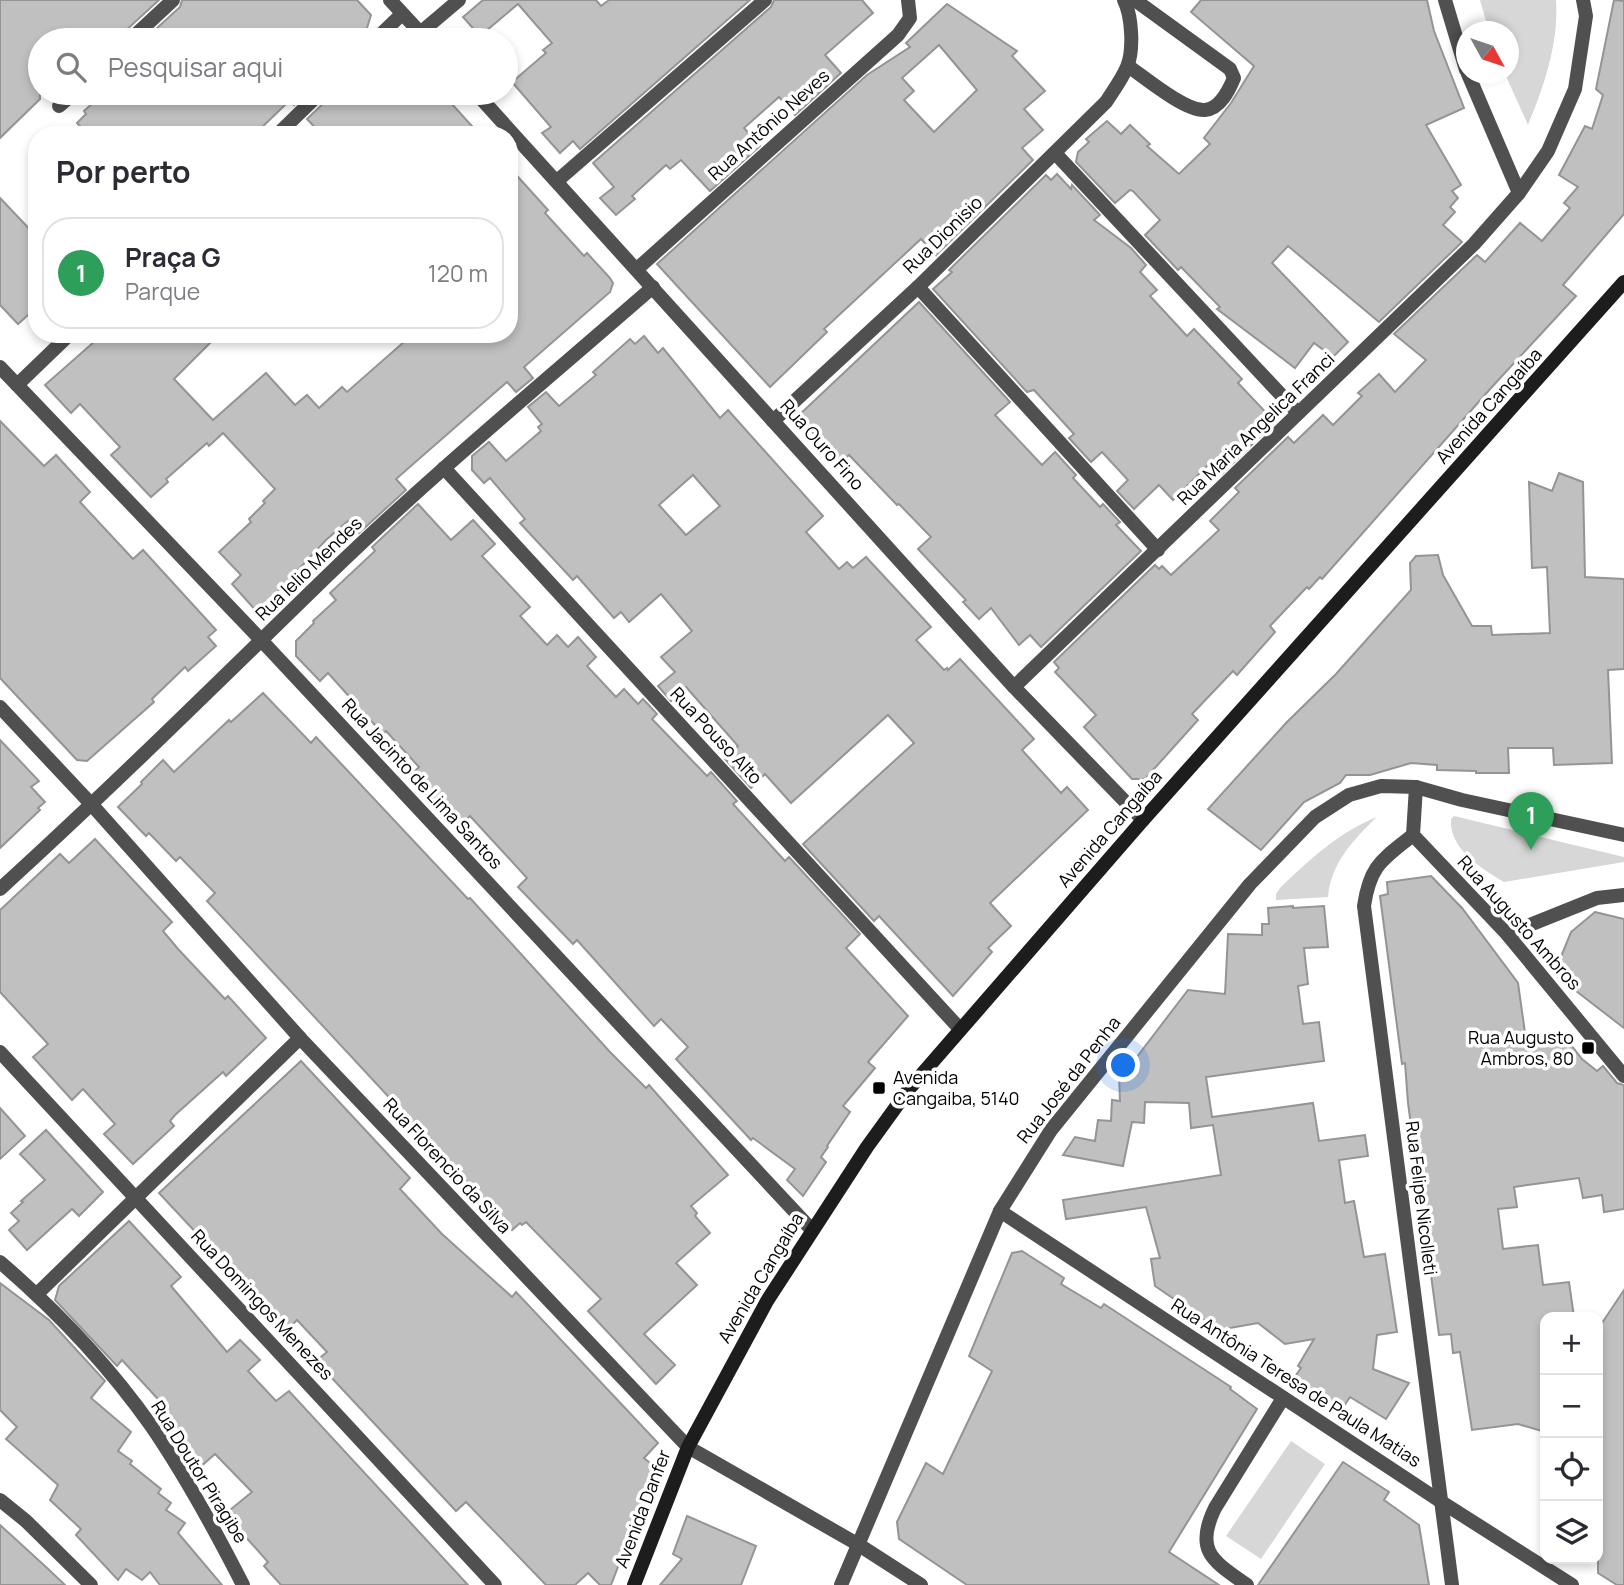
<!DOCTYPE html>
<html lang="pt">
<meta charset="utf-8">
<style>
:root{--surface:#fff;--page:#f2f2f3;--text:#2b2b33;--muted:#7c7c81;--line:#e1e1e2;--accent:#000}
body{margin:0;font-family:Manrope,sans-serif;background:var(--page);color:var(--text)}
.controls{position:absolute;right:21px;bottom:21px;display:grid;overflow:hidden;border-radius:14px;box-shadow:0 4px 10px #0003}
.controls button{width:63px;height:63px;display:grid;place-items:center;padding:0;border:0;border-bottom:2px solid var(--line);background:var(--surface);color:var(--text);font:35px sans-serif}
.compass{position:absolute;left:1456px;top:21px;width:63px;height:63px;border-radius:50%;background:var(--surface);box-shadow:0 4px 10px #0003;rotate:130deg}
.you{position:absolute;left:1124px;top:1066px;width:24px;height:24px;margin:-18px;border:5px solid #fff;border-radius:50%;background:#1a73e8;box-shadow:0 0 0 10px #1a73e833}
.badge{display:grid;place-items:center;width:46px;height:46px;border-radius:50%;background:var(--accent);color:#fff;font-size:23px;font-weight:700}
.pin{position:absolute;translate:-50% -58px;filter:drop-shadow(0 2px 4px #0008)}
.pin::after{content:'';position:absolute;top:37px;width:24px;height:21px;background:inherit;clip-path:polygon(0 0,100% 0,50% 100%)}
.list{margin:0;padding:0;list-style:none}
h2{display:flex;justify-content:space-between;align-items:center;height:91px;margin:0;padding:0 28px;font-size:30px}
h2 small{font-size:23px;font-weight:400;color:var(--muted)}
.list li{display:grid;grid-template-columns:46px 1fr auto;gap:21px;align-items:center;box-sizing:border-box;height:112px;margin:0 14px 14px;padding:0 14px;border:2px solid var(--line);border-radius:28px}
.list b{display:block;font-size:26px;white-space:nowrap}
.list p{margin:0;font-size:23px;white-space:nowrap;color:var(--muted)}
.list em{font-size:23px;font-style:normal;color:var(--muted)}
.icon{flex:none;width:38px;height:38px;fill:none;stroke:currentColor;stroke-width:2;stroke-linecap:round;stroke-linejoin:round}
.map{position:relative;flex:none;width:1624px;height:1585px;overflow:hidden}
.search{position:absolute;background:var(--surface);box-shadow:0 4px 10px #0003;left:28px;top:28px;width:490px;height:77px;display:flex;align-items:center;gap:18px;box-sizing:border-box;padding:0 24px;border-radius:38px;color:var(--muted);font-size:26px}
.panel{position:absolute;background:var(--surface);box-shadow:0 4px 10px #0003;left:28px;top:126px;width:490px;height:217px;border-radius:28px}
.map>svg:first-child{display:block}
.green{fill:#d7d7d7}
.building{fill:#c0c0c0;stroke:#949494;stroke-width:2;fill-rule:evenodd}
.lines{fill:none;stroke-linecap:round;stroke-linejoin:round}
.minor{stroke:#505050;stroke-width:14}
.secondary{stroke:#1d1d1d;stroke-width:14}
.poi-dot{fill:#000;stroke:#fff;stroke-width:2.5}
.labels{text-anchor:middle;stroke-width:7;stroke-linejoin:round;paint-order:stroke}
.street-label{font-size:18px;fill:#000;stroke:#fff}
.poi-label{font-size:18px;fill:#000;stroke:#fff;text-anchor:end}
</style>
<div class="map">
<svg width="1624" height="1585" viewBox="0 0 1624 1585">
<rect width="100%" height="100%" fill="#fff"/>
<g class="green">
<path d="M1480,0h76c3,43 -12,86 -28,125l-23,-51h3v-42l-19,-1z"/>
<path d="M1454,816l170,41v5l-120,20c-23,-14 -55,-33 -53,-63z"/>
<path d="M1377,817c-24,23 -46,46 -49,80l-52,3v-6l4,-6c29,-28 59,-56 97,-71z"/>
<path d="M1291,1441l34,23 -64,95 -35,-23z"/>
</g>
<g class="building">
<path d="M0,0h159l-36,33 -2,7h-82l1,59 -40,39z"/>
<path d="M182,0h175l14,15 -4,13 -14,12h-209l36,-33z"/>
<path d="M483,0h113l5,6 8,-6h141l-170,149 -7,-8 -13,12 -18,-20 9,-6 -39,-45 34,-29 -3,-3 9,-7 -34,-39 -38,32 -17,-19z"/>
<path d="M774,0h88l11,13 -48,42 16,18 -46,42 -16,-18 -17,15 -18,16 16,18 -50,45 -29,-31 -11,9 -4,-4 -34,31 3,3 -19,16 -16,-17 14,-11 -21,-24 178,-156z"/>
<path d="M1201,0h226l7,31 30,77 -38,17 35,60 -9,6 6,7 -8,9 5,5 -12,13 19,17 -83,80 -91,-76 -16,17 76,79 -15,15 -19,-14 -19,25 -78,-59 3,-2 -39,-40 -3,3 -33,-35 15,-15 -27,-29 -3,-1 -15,13 -39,-41 2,-10 11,-10 -3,-3 21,-18 14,13 9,-9 20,19 -3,2 32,28 31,-30 -6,-6 27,-35 23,-37 -63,-54z"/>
<path d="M1614,0l10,1v213l-61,71 13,11 -85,92 -169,191 -2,-2 -11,12 -2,-2 -37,39 5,6 -38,43 -4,-4 -41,43 6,6 -53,59h-13l-48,-52 12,-12 -41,-43 4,-4 -5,-6 101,-97 4,4 3,-3 9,9 48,-45 -9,-9 29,-29 -4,-4 53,-51 6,6 29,-28 10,10 29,-29 -4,-3 21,-19 16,18 31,-32 -32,-26 83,-79 8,7 35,-39 22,18 28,-33 -6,-5 14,-16 -19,-12 26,-49 7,3 11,-34 -7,-6z"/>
<path d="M947,4l70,47 -5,5 33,35 -21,18 19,21 -21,18 11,12 -97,95 -15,-16 -97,90 3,3 -57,55 -113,-123 210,-189 43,-28 -4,-4zM939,45l38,45 -43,42 -30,-32 10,-9 -12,-13z"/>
<path d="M104,93h202l-12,12 -5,-4 -35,34h-166l-11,-12 9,-9 -2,-3z"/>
<path d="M329,93h113l38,42h-158l-15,-16 20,-19z"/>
<path d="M509,167l39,43 -3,3 39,43 3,-3 23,25 3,5 -3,9 -86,75 9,11 -17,14 -9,-10 -111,97 10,11 -47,43 -11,-12 -22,19 -68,73 -26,-29 9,-9 -22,-23 32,-30 -2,-3 16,-16 -2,-2 12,-12 -52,-56 -14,13 -2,-3 -41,36 2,3 -17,15 -40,-42 9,-8 -40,-43 -9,9 -26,-28 58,-51h116l-45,45 39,41 53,-47 29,32 12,-10 12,13 23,-21 5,5 66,-58h96z"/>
<path d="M1057,174l14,15 1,-4 28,30 -6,5 37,28 15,17 -6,7 17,18 -7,6 37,40 7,-7 48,50 -4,4 37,39 -53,52 -11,-12 -38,38 -14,-15 -25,24 -17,-18 11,-11 -26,-28 -11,10 -22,-24 5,-4 -40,-44 -7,2 -94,-103 19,-17 -3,-2 97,-95 5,5z"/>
<path d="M0,198l37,39v70l-19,17 -18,-19z"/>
<path d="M919,302l91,100 -15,13 47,50 13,-13 21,23 -3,3 27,29 3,-3 17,18 -4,3 25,26 -100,96 -11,-12 -11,10 -28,-37 -12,11 -16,-17 3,-2 -48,-51 13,-12 -32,-33 -2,1 -48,-50 -9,8 -42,-47z"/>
<path d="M644,336l14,17 5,-5 57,70 8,-8 95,106 -17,16 33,37 8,-7 6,6 13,-11 65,70 -15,13 28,30 3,-2 1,2 12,-11 74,80 -12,11 39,43 6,-6 21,23 -98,93 21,23 -23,22 4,4 -39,44 -74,-80 -5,5 -71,-77 111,-101 -26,-28 -97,88 -26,-29 -14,14 -26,-29 13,-13 -52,-59 -15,14 -13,-15 17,-14 -14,-15 31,-26 -31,-37 -32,28 -8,-10 -7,6 -37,-42 -4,4 -53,-57 5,-4 -35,-41 -6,5 -12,-13v-14l17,-14 17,19 35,-30 -3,-4 4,-3 -14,-17 18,-15 13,14 37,-31 -3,-3 37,-33 5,5zM693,475l27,31 -34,29 -27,-30z"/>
<path d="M0,421l44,45 12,-11 34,37 -10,10 53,57 10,-9 73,80 -8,7 8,9 -28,25 -3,-4 -33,32 2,3 -67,59 -10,-1 -77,-82z"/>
<path d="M1559,473l24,9 2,95 39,2v90l-16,1 4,93 -58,2 -1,-17h-45l1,25h-33v-2l-39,-1v-5l-26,-2 -41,12h-24l-6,8 -36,19 -43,48 -53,-41 78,-86 50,-49 75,-84 -1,-27 6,-7 22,-1 5,20 29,51h19l1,9 58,-2 -3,-66 -15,1 -3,-86 23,9z"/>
<path d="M418,504l33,36 22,-20 22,24 -13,12 48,51 -10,9 27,29 10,-10 11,12 10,-10 18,20 -9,9 29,31 8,-8 14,15 5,-5 14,15 -5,5 55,57 4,-4 26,29 -4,3 52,57 4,-4 71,77 -14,14 62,68 -40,46 7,6 -32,38 7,6 -23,34 1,1 -7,10 5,5 -23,34 -16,-16 8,-11 -42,-31 -2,2 -75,-81 12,-12 -27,-28 -7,7 -77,-86 -4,4 -55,-57 9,-9 -57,-62 -10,10 -17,-17 -32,-34 8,-8 -33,-36 -3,3 -55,-61 -8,8 -24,-25v-15l18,-18 -1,-2 23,-21 -6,-7 45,-42 -3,-4z"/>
<path d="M263,693l48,50 5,-6 152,162 2,-1 140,154 36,36 3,-3 79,90 -37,31 6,7 -2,3 15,17 -34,30 21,22 -53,49 31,31 -19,19 -68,-73 13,-12 -75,-77 -4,3 -2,-2 -8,7 -305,-329 8,-8 -35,-36 -4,4 -27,-28 -3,3 -28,-29 24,-23 -1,-2 22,-22 11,12 55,-52 2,2z"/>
<path d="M0,740l39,41 -8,6 14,15 -7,6 2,2 -40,38z"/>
<path d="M95,839l77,83 -9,9 15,18 47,50 3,-3 38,42 -40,38 -3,-4 -48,43 -5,6 4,5 -41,38 -29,-30 11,-10 -32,-35 -11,11 -39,-43 15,-13 -48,-52v-82l60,-56 9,9z"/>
<path d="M1431,876l31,32 56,75 9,64 41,-6 14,18 15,12 6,-5 14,17 7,2v124l-20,3 -2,-17 -19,3 -4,-20 -65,9 3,20 -19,2 5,40 35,-4 5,40 26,-3 5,35h-29v115l-27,-8 -46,6 -12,-78 -7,1 -2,-19 -12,1 -31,-232 -3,-40 -3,1 -22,-168 8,-2 -1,-12z"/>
<path d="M1293,906v2l31,-2 4,41 -24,1 4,36 -10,2 5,38 16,-2 5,39 -118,16 6,40 101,-14 6,38 46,-6 3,21 -29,4 6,43 9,-2 10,56 21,-3 12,78 -20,3 -4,34 36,14 -23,36 -36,-22 -8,12 -48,-31 7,-10 -3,-2 16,-27 -29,5 -27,-21 -39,7 -64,-44 -4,-27 9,-1 -14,-51 -80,12 -3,-19 158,-25 -8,-50 -22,3 -2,-25 -44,-1 -1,21 -12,-1 -9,44 -60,-11 12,-18 20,4 3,-21 13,1 1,-21 8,1 -1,-27h6v-4h5v-4l58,-76 37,4 3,-60 34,1v-11h7l-1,-16z"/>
<path d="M1595,912l29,7v109l-70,-54 17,-42z"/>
<path d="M301,1061l109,117 -10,11 42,45 70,63 4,-5 142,151 -14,15 12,10 -45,117h-11l-12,-12 -13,12h-29l-80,-83 -10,9 -140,-150 11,-9 -30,-32 -10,10 -128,-137z"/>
<path d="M0,1108l25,28 -25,23z"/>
<path d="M46,1130l57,62 -24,24 -7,-7 -45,41 -18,-20 10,-9 -8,-8 12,-11 -2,-1 24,-21 -25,-26z"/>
<path d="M129,1221l52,56 -10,9 56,66 13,-12 20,20 -12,11 28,30 13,-10 179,194h-187l-17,-19 4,-4 -43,-48 27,-22 -37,-38 -18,16 -29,-52 3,-3 -14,-17 -35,-38 -5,6 -62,-66 4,-14z"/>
<path d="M1022,1251l42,27 -3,6 40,24 3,-4 127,83 -1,2 27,20 -88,143 50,33h-252l-68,-46 -2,-17 29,-59 17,11 49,-103 -23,-15 43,-103z"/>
<path d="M0,1283l49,37 56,61 -14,17 40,34 -13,19 14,10 -2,3 31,25 -3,4 13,10 -5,7 19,13 -7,10 44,52h-62l-10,-13 -8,8 -16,-11 -8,11 -42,-45 5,-6 -31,-29 8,-15 -52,-46 11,-12 -17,-17z"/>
<path d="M1624,1290v295h-7l-19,-12v-244z"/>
<path d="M1343,1462l46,30 -5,8 35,25 10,60h-171z"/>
<path d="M687,1516l69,30 -15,39h-81l22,-26 -9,-5z"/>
<path d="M0,1525l46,42 19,18h-65z"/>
</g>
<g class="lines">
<g class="minor">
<path d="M390,0l37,40"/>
<path d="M1445,0l21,70"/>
<path d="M420,33l39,-33"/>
<path d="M130,40l43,-40"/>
<path d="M375,40l27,-26"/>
<path d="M1128,66c16,11 58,46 77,44 15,-1 24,-20 29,-32l-4,-9 -95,-69"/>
<path d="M1468,74l51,119"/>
<path d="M476,93l538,594 129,133"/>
<path d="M59,106l15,-13"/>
<path d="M277,135l43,-42"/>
<path d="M1055,153l243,260"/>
<path d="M557,181l208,-181"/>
<path d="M637,269l261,-234 12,-17 -2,-18"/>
<path d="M918,287l240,263"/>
<path d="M0,367l262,274 550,589"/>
<path d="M17,385l53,-51"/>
<path d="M773,421l145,-134 188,-185c7,-11 16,-23 21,-35 7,-17 5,-51 -3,-67"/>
<path d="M444,468l516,561"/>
<path d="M1014,687l460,-443 45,-51 29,-42 27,-62 11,-73 -3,-16"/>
<path d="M0,707l92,98 208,233 388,409 171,98 62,40"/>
<path d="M1416,787l-3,48 94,99 117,142"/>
<path d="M1413,835c-31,25 -43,30 -49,71l88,679"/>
<path d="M0,889c111,-101 217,-206 325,-311 105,-102 218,-195 328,-291"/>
<path d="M1507,934l90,-36 27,-3"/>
<path d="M0,1052l495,533"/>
<path d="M1000,1211l440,290 132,84"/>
<path d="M0,1262c57,49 109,104 152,165 34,50 64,105 91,158"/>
<path d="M37,1294l263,-256"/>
<path d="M0,1500l26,21 65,64"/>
<path d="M841,1585l159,-374 51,-81 199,-246 65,-67 34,-22 32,-9 35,1 46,13 162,35"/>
<path d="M1247,1585c-34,-24 -53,-34 -32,-77l68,-110"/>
</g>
<path class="secondary" d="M634,1585l54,-138 79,-146 100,-154 42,-58 234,-269 481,-538"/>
</g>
<g class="poi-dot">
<rect x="1581" y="1041" width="14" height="14" rx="3.5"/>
<rect x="872" y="1081" width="14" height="14" rx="3.5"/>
</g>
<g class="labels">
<g class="street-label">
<text transform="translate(769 125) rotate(-42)" y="6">Rua Antônio Neves</text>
<text transform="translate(943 235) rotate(-44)" y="6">Rua Dionisio</text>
<text transform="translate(1489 406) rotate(-48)" y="6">Avenida Cangaíba</text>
<text transform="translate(1256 429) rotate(-44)" y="6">Rua Maria Angelica Franci</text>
<text transform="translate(822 445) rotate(48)" y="6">Rua Ouro Fino</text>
<text transform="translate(309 569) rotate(-44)" y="6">Rua lelio Mendes</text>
<text transform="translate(716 736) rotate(47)" y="6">Rua Pouso Alto</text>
<text transform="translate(422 784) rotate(47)" y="6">Rua Jacinto de Lima Santos</text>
<text transform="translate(1110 829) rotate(-49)" y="6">Avenida Cangaíba</text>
<text transform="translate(1519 923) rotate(48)" y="6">Rua Augusto Ambros</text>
<text transform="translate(1069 1080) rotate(-52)" y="6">Rua José da Penha</text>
<text transform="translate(447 1166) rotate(47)" y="6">Rua Florencio da Silva</text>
<text transform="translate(1421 1198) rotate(83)" y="6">Rua Felipe Nicolleti</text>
<text transform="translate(761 1278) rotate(-59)" y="6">Avenida Cangaíba</text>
<text transform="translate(262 1305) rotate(47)" y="6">Rua Domingos Menezes</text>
<text transform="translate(1296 1383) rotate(33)" y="6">Rua Antônia Teresa de Paula Matias</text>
<text transform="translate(199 1472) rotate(58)" y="6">Rua Doutor Piragibe</text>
<text transform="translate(643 1509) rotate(-69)" y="6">Avenida Danfer</text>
</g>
<g class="poi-label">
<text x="1574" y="1044">Rua Augusto<tspan x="1574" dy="21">Ambros, 80</tspan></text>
<text x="893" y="1084" text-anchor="start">Avenida<tspan x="893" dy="21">Cangaiba, 5140</tspan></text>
</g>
</g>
</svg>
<div class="controls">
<button>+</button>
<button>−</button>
<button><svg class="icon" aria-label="locate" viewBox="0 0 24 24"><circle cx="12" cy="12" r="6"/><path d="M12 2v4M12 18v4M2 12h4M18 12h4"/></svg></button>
<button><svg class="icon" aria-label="layers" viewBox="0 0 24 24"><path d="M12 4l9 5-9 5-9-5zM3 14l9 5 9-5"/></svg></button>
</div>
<svg class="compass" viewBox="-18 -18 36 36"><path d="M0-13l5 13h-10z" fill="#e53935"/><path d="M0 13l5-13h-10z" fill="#7c7c81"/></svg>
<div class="you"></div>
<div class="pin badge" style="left:1531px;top:850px;background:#2e9e5b">1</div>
<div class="search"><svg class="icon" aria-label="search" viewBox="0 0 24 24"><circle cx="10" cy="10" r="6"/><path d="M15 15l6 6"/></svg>Pesquisar aqui</div>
<section class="panel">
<h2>Por perto<small></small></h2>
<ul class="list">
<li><span class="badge" style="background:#2e9e5b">1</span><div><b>Praça G</b><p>Parque</p></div><em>120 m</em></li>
</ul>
</section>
</div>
